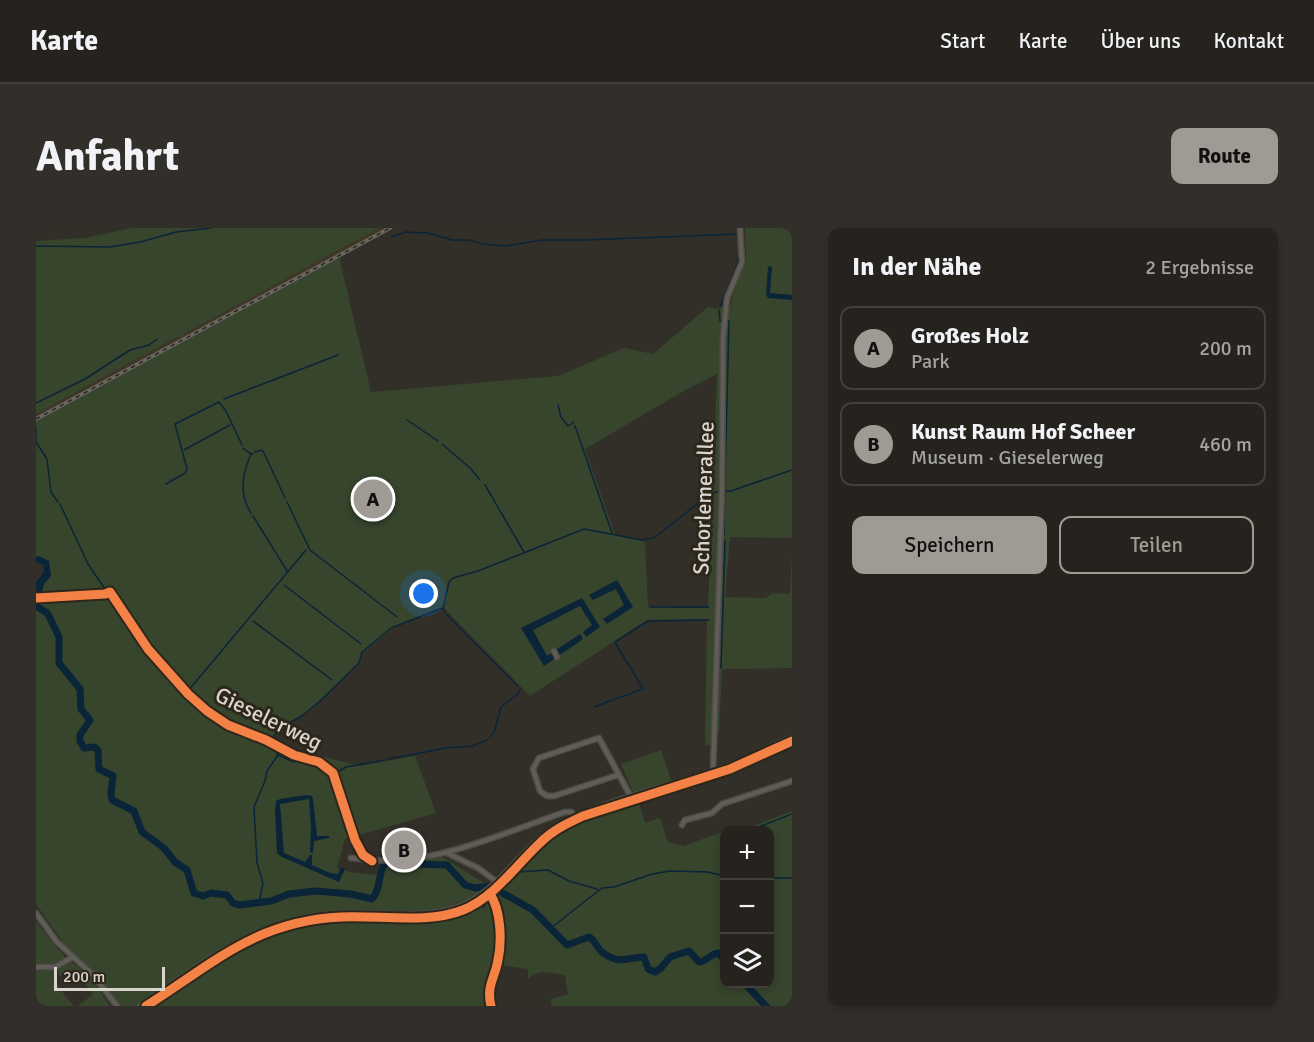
<!DOCTYPE html>
<html lang="de">
<meta charset="utf-8">
<style>
:root{--surface:#26231e;--page:#322f2b;--text:#f1f3f6;--muted:#a4a4a4;--line:#42403c;--accent:#9f9a93}
body{margin:0;font-family:Signika,sans-serif;background:var(--page);color:var(--text)}
.controls{position:absolute;right:18px;bottom:18px;display:grid;overflow:hidden;border-radius:12px;box-shadow:0 3px 9px #0003}
.controls button{width:54px;height:54px;display:grid;place-items:center;padding:0;border:0;border-bottom:2px solid var(--line);background:var(--surface);color:var(--text);font:30px sans-serif}
.scale{position:absolute;left:18px;bottom:15px;width:111px;box-sizing:border-box;padding-left:6px;border:3px solid #d9d4cc;border-top:0;font-size:16px;line-height:21px;white-space:nowrap;color:#d9d4cc;-webkit-text-stroke:4px #2d261a;paint-order:stroke}
.you{position:absolute;left:388px;top:366px;width:21px;height:21px;margin:-15px;border:4px solid #fff;border-radius:50%;background:#1a73e8;box-shadow:0 0 0 9px #1a73e833}
.badge{display:grid;place-items:center;width:39px;height:39px;border-radius:50%;background:var(--accent);color:#111;font-size:20px;font-weight:700}
.pin{position:absolute;translate:-50% -50%;border:3px solid #fff;box-shadow:0 2px 6px #0006}
.list{margin:0;padding:0;list-style:none}
h2{display:flex;justify-content:space-between;align-items:center;height:78px;margin:0;padding:0 24px;font-size:26px}
h2 small{font-size:20px;font-weight:400;color:var(--muted)}
.list li{display:grid;grid-template-columns:39px 1fr auto;gap:18px;align-items:center;box-sizing:border-box;height:84px;margin:0 12px 12px;padding:0 12px;border:2px solid var(--line);border-radius:12px}
.list b{display:block;font-size:22px;white-space:nowrap}
.list p{margin:0;font-size:20px;white-space:nowrap;color:var(--muted)}
.list em{font-size:20px;font-style:normal;color:var(--muted)}
.actions{display:flex;gap:12px;padding:18px 24px}
.actions a{flex:1;padding:14px 0;border:2px solid var(--accent);border-radius:12px;text-align:center;font-size:21px;color:var(--accent)}
.actions .main{background:var(--accent);color:#111}
.icon{flex:none;width:33px;height:33px;fill:none;stroke:currentColor;stroke-width:2;stroke-linecap:round;stroke-linejoin:round}
.map{position:relative;flex:none;width:756px;height:778px;overflow:hidden;border-radius:12px}
header{display:flex;align-items:center;gap:36px;box-sizing:border-box;height:84px;padding:0 30px;background:var(--surface);border-bottom:2px solid var(--line)}
header strong{font-size:28px}
nav{display:flex;gap:33px;margin-inline-start:auto;font-size:21px}
.intro{display:flex;align-items:center;justify-content:space-between;box-sizing:border-box;height:144px;padding:0 36px}
h1{margin:0;font-size:42px}
.button{padding:15px 27px;border-radius:12px;background:var(--accent);color:#111;font-size:21px;font-weight:700}
main{display:flex;gap:36px;padding:0 36px}
aside{flex:1;background:var(--surface);border-radius:12px;box-shadow:0 3px 9px #0003}
.map>svg:first-child{display:block}
.built{fill:#3f3625}
.green{fill:#37452d;fill-rule:evenodd}
.water{fill:#0a2438}
.lines{fill:none;stroke-linecap:round;stroke-linejoin:round}
.stream{stroke:#0a2438;stroke-width:1.5}
.river{stroke:#0a2438;stroke-width:7}
.minor-casing{stroke:#4f4c46;stroke-width:7}
.tertiary-casing{stroke:#4f4c46;stroke-width:8}
.minor{stroke:#605d58;stroke-width:4}
.tertiary{stroke:#605d58;stroke-width:4.5}
.rail-casing{stroke:#696662;stroke-width:4}
.rail{stroke:#2d261a;stroke-width:1.5;stroke-dasharray:4.5;stroke-linecap:butt}
.cycleway-casing{stroke:#2d261a;stroke-width:13}
.cycleway{stroke:#f48246;stroke-width:9}
.labels{text-anchor:middle;stroke-width:6;stroke-linejoin:round;paint-order:stroke}
.street-label{font-size:22px;fill:#d9d4cc;stroke:#2d261a}
</style>
<header>
<strong>Karte</strong>
<nav><a>Start</a><a>Karte</a><a>Über uns</a><a>Kontakt</a></nav>
</header>
<div class="intro"><h1>Anfahrt</h1><a class="button">Route</a></div>
<main>
<div class="map">
<svg width="756" height="778" viewBox="0 0 756 778">
<rect width="100%" height="100%" fill="#322f28"/>
<path class="built" d="M343,0h15l-358,192v-6z"/>
<g class="green">
<path d="M96,0h247l-197,107 3,5 154,-83 32,135 187,-16 66,-28 29,6 55,-47 7,2 16,-4 3,-18 12,-26 -1,-33h47v310l-62,-1 -5,60 40,1 8,-5 17,1 2,-39v113l-70,1 -3,61 -6,13 -8,3 2,-127 -60,1 -117,76 -86,-88 -47,17 -35,28 -2,10 -48,46 -26,16 -16,16 7,4 83,21 55,-10 21,57 -91,26 -8,29 13,4 28,3 4,-12 60,-6 47,29 -19,12 -29,11 -19,2 -78,-1 -26,3 -38,9 -35,13 -42,25 -65,46h-17l-15,-18 -33,-31 -37,-53v-306l5,-1c0,-16 11,-16 8,-36l-13,-4v-137l146,-79 -3,-5 -143,78v-173l49,-3zM681,146l-9,234 -60,-1 -3,-65 -30,-7 -30,-86 102,-60z"/>
<path d="M625,522l11,32 -38,12 -13,-30z"/>
<path d="M602,572l7,23 15,-5 8,24 16,4 40,-15v153h46v-154h-28l50,-19v195h-241v-7l17,-5 -3,-19c-15,-1 -24,-8 -37,4v-10l-30,-4c3,-23 3,-46 -3,-69 22,-33 58,-63 94,-80 14,-8 33,-11 49,-16z"/>
<path d="M453,674l3,4c2,14 6,29 4,43 -2,20 -14,37 -9,57h-330c49,-35 96,-72 157,-82 56,-9 115,10 167,-18l2,3 3,-2 -1,-3z"/>
<path d="M0,693l20,26 8,8v4l-9,4c-2,19 7,30 19,43h-38z"/>
<path d="M34,735h3l20,18 17,25h-32l15,-12 -19,-25 -15,7 -1,-7z"/>
</g>
<g class="water">
<path d="M734,38l2,1 -2,26 22,2v5l-24,-2 -2,-3 2,-28z"/>
<path d="M3,328l10,5 2,15 -7,8 -3,13 -5,1v-16l8,-10 -1,-8 -7,-1v-6z"/>
<path d="M581,352l16,27 -26,17 -4,-5 21,-14 -8,-16 -23,11 -4,-5z"/>
<path d="M546,370l18,29 -14,10 -3,-5 9,-7 -12,-19 -47,24 14,26 33,-22 3,5 -39,27 -23,-38z"/>
<path d="M270,567l6,1 1,3 4,37h12v2l-15,3 -1,12 -3,-1 1,-26 -2,-27 -29,5 4,49 21,9 5,-7h2v10l18,8 8,1 3,-7 4,2 -6,13 -57,-25 -5,-4 -2,-43 1,-9 4,-2z"/>
</g>
<g class="lines">
<g class="stream">
<path d="M356,9l14,-5 22,1 24,7h17l13,4 24,2 35,-6h44l154,-6"/>
<path d="M0,18l74,1 30,-5 36,-10 35,-4"/>
<path d="M684,79l18,-45 1,-12"/>
<path d="M683,82l1,11h9l-5,197"/>
<path d="M188,171l114,-44"/>
<path d="M0,175l49,-24 45,-29 19,-5 8,-6"/>
<path d="M522,177l3,12 7,9 6,-4"/>
<path d="M371,192l31,21"/>
<path d="M539,198l37,107"/>
<path d="M0,200v14l11,17 4,33 7,10"/>
<path d="M406,216l28,24 10,12"/>
<path d="M207,220l6,5 4,1"/>
<path d="M148,222l46,-25"/>
<path d="M219,224l7,-2 2,3 21,45"/>
<path d="M215,226c-9,20 -12,41 0,59"/>
<path d="M130,256l19,-11 2,-4 -12,-45 44,-22 7,9 16,34"/>
<path d="M449,257l39,67"/>
<path d="M689,263h6l61,-21"/>
<path d="M251,274l23,48 87,67"/>
<path d="M24,276l28,60 19,28"/>
<path d="M217,288l34,55"/>
<path d="M688,293v14"/>
<path d="M248,357l77,59"/>
<path d="M72,366l37,56 40,45"/>
<path d="M2,377v2"/>
<path d="M614,379h59"/>
<path d="M409,384l-2,-4 6,-26 4,-4 25,-7 106,-42 58,11 12,-2 56,-44 10,-3"/>
<path d="M411,387l71,71"/>
<path d="M217,393l79,59"/>
<path d="M685,440l4,-128"/>
<path d="M152,463l118,-141"/>
<path d="M151,469c12,12 27,23 42,31 17,7 40,10 49,27"/>
<path d="M558,479l49,-18 -28,-47 33,-21 61,-1"/>
<path d="M454,509l4,-4 7,-26 18,-14 1,-4"/>
<path d="M233,512l17,-15 17,-10 16,-13 40,-39 3,-11 29,-24 51,-20"/>
<path d="M352,531l58,-11 26,-2 15,-6"/>
<path d="M715,602l41,-16"/>
<path d="M482,644l30,-2 21,11 28,8"/>
<path d="M734,650h22"/>
<path d="M223,674l4,-19 -6,-20 -3,-56 11,-26 2,-10 11,-16 16,7 6,-8c14,3 24,10 36,19l10,-6 39,-7"/>
<path d="M515,700l51,-40 12,-1 38,-13 18,-3 38,1 16,4"/>
</g>
<g class="river">
<path d="M0,378l11,7 2,3 10,21v26l21,26 1,20 9,11 -10,15v6l4,7 10,-1 4,3 1,19 14,7 -2,18 1,6 22,11 8,21 22,16 11,14 12,8 7,23 9,3 8,-3 16,2 6,8 6,2 32,-4 18,-7 27,-3 35,3 21,5c9,-9 6,-26 13,-36l62,2 18,20 10,3 15,-2 43,24 34,35 22,-8c7,4 7,10 13,15 18,14 24,5 42,5l4,12 7,3 6,-4 9,-11 19,-6 10,11c8,0 11,-8 19,-9l6,6"/>
<path d="M709,756l21,22"/>
</g>
<defs>
<g id="minor">
<path d="M518,423l3,6"/>
<path d="M677,544l9,-284 1,-150 4,-40 15,-36 -2,-34"/>
<path d="M582,547l-64,21h-7l-7,-5 -7,-22 6,-11 60,-20 32,59"/>
<path d="M646,597l3,-5 27,-7 10,-9 70,-23"/>
<path d="M413,626l29,14 19,14"/>
<path d="M315,630c77,12 143,-22 214,-46h6l5,5"/>
<path d="M0,685l21,29 37,34 23,30"/>
<path d="M0,739h19l18,-10"/>
</g>
<path id="tertiary" d="M105,778c67,-45 118,-89 203,-92 37,-2 77,6 113,-6 44,-16 63,-61 102,-82 47,-26 103,-37 154,-54 16,-5 31,-11 46,-18 11,-6 21,-12 33,-16"/>
</defs>
<use href="#minor" class="minor-casing"/>
<use href="#tertiary" class="tertiary-casing"/>
<use href="#minor" class="minor"/>
<use href="#tertiary" class="tertiary"/>
<defs>
<path id="rail" d="M0,191l354,-191"/>
</defs>
<use href="#rail" class="rail-casing"/>
<use href="#rail" class="rail"/>
<defs>
<g id="cycleway">
<path d="M0,370l69,-4 5,-2 38,57 40,45 19,17 21,14 38,15 28,15 25,7 14,11 22,67 8,15 9,6"/>
<path d="M454,666c11,16 12,47 8,66 -3,18 -12,26 -7,46"/>
<path d="M110,778c68,-43 110,-85 195,-89 37,-2 88,7 122,-7 32,-13 53,-45 78,-68 12,-12 27,-19 42,-26l147,-47 62,-28"/>
</g>
</defs>
<use href="#cycleway" class="cycleway-casing"/>
<use href="#cycleway" class="cycleway"/>
</g>
<g class="labels">
<g class="street-label">
<text transform="translate(667 270) rotate(-88)" y="8">Schorlemerallee</text>
<text transform="translate(233 490) rotate(26)" y="8">Gieselerweg</text>
</g>
</g>
</svg>
<div class="controls">
<button>+</button>
<button>−</button>
<button><svg class="icon" aria-label="layers" viewBox="0 0 24 24"><path d="M12 4l9 5-9 5-9-5zM3 14l9 5 9-5"/></svg></button>
</div>
<div class="scale">200 m</div>
<div class="you"></div>
<div class="pin badge" style="left:337px;top:271px">A</div>
<div class="pin badge" style="left:368px;top:622px">B</div>
</div>
<aside>
<h2>In der Nähe<small>2 Ergebnisse</small></h2>
<ul class="list">
<li><span class="badge">A</span><div><b>Großes Holz</b><p>Park</p></div><em>200 m</em></li>
<li><span class="badge">B</span><div><b>Kunst Raum Hof Scheer</b><p>Museum · Gieselerweg</p></div><em>460 m</em></li>
</ul>
<div class="actions"><a class="main">Speichern</a><a>Teilen</a></div>
</aside>
</main>
